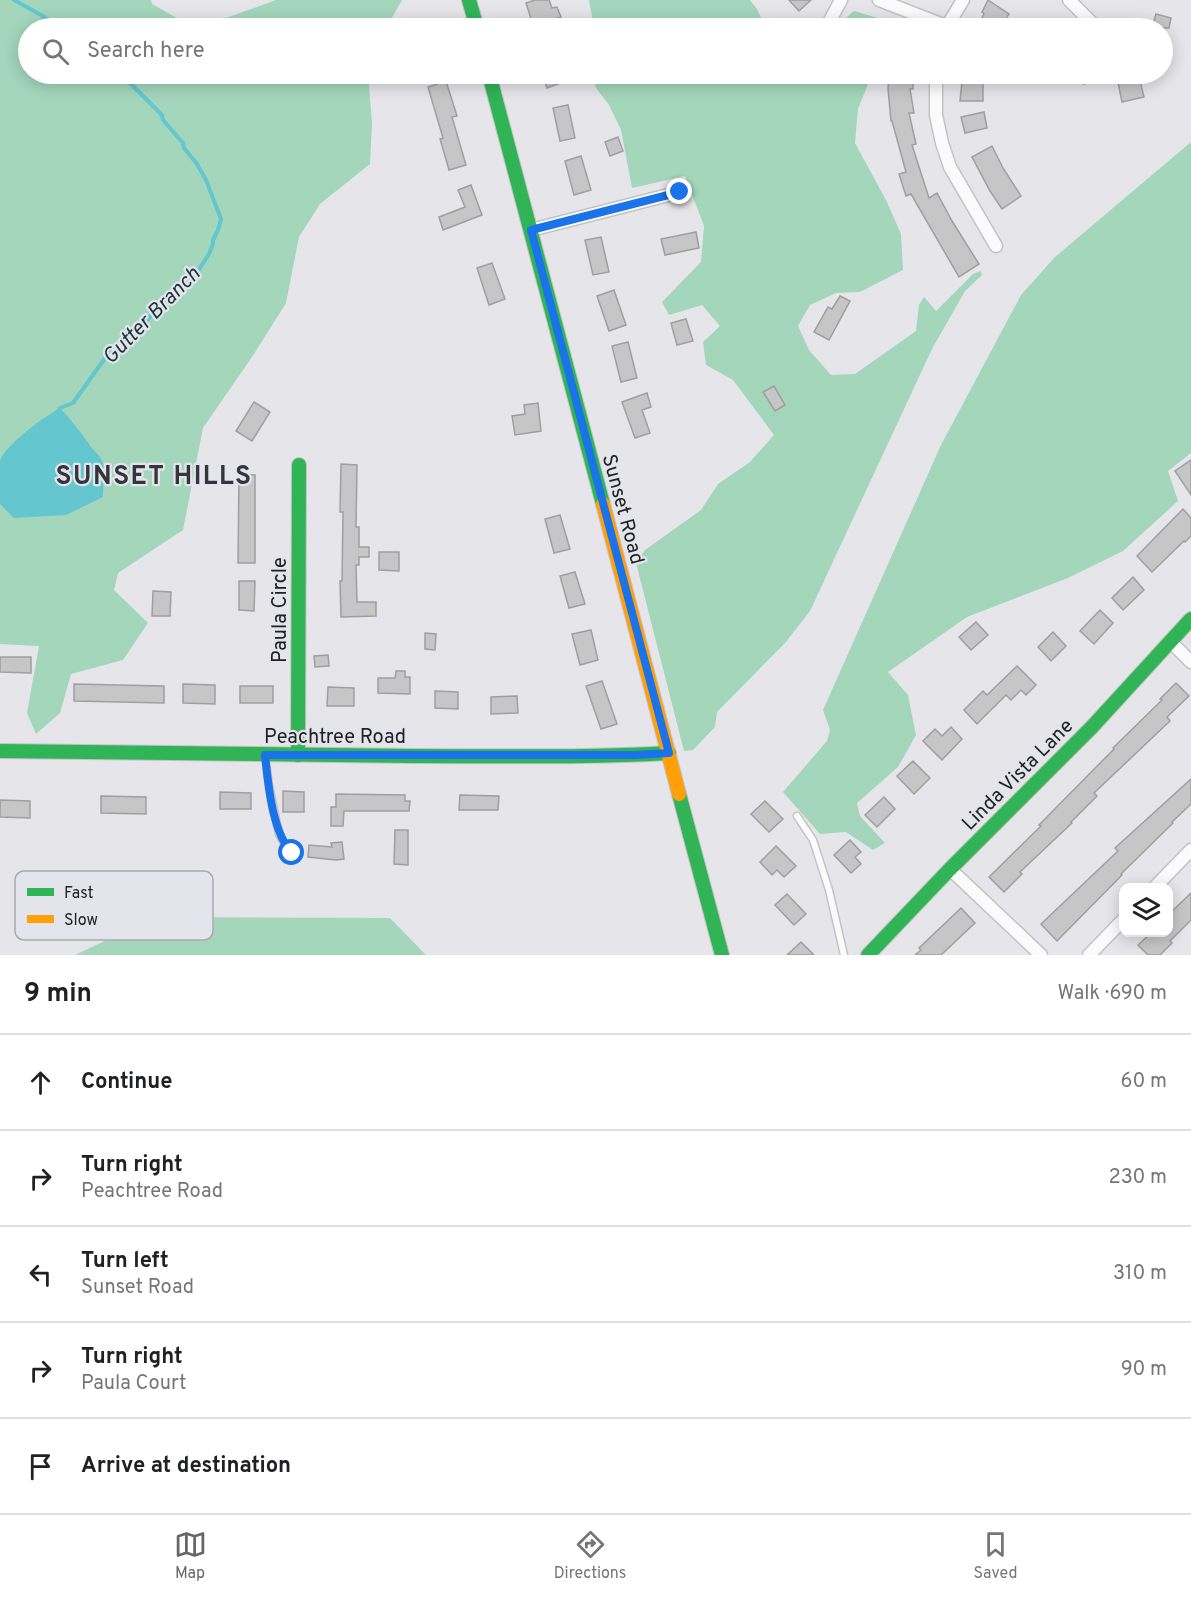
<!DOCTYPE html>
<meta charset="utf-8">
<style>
:root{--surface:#fff;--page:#f6f6f6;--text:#202124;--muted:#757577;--line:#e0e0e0;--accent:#656669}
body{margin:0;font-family:Overpass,sans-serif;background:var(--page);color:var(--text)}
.controls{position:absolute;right:18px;bottom:18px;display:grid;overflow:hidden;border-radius:12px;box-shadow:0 3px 15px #0003}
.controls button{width:54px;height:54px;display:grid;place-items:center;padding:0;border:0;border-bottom:2px solid var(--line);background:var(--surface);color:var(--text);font:30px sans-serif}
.stop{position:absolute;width:18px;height:18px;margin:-14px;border:4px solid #1a73e8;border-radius:50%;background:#fff}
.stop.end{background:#1a73e8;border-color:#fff;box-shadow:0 2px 6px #0008}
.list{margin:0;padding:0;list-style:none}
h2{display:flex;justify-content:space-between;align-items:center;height:78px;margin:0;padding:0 24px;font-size:26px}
h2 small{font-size:20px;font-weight:400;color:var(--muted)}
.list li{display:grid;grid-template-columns:39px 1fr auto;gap:18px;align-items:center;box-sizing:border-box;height:96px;padding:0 24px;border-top:2px solid var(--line)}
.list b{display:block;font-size:22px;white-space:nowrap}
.list p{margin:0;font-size:20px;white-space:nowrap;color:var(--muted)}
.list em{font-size:20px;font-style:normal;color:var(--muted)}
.icon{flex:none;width:33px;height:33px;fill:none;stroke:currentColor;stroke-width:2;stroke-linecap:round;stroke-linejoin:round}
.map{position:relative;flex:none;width:1191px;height:955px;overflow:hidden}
.search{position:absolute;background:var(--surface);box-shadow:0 3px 15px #0003;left:18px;right:18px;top:18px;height:66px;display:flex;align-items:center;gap:15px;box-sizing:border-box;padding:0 21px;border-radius:33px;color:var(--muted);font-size:22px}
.sheet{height:558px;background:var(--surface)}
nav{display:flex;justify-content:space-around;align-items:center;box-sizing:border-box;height:84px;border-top:2px solid var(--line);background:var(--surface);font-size:16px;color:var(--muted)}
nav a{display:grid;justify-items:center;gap:3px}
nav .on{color:var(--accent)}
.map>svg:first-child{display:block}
.forest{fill:#a4d6bc}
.water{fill:#64c6ce}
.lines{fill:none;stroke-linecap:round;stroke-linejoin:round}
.stream{stroke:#64c6ce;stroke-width:4}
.building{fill:#c7c6c7;stroke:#a09fa0;stroke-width:1.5}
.lane-casing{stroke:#c3c3c6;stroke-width:9}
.street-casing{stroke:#c3c3c6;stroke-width:15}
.fast-casing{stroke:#c3c3c6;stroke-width:16}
.slow-casing{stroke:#c3c3c6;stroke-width:16}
.lane{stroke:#fbfbfc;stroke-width:6}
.street{stroke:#fbfbfc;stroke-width:12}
.fast{stroke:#30b455;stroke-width:14}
.slow{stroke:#ff9f0a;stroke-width:14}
.route{stroke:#1a73e8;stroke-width:8}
.labels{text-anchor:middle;stroke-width:4.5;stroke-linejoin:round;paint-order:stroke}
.street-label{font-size:20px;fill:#202123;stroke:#e4e5ec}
.water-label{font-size:21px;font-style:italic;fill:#1c3335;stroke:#e4e5ec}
.district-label{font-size:26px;font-weight:bold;letter-spacing:1.5px;fill:#35363b;stroke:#e4e5ec}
.key{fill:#e4e5ec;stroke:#a9aab0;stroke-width:1.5}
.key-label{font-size:16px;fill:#202123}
</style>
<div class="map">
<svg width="1191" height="955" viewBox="0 0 1191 955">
<rect width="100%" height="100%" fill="#e6e6ea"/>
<g class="forest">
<path d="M0,0h151l1,4 43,24h-167v46h340l4,49 -2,41 -50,40 -21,33 -13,66 -32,51 -51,74 -20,102 -65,43 -4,17 34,33 -25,37 -52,14 -11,39 -24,21 -9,-21 12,-67 -39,-2z"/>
<path d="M276,0h126l-16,28h-188z"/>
<path d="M589,0h161l7,9 9,19h-173l1,-1z"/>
<path d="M854,11l31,9 3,8h-47l6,-11z"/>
<path d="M593,74h201l15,9 8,-9h55l-14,35 -3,34 31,57 15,34 2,36 -43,22 -24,1 -26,12 -12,21 11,24 22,25 24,-1 61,-43 3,-26 5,-8 12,14 37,-37 8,-3 1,4 -17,16 -33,58 -122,262 -25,32 -68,69 -2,15 -22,23 -9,1 -48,-188 9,-13 56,-40 17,-26 32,-22 24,-27 -41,-55 -27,-15 -3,-23 17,-16 -18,-21 -33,10 -7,-13 39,-40 3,-36 -19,-50 -53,12 -11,-58 -12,-25 -13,-17z"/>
<path d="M1191,142v311l-23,18 10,30 -55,50 -55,27 -101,39 -79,55 20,23 8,40 -18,32 -41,36 3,13 25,27 -12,7 -27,-18 -26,2 -37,-42 44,-51 3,-11 -7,-20 118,-265 80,-150 34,-38z"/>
<path d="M155,917l235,1 36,37h-351z"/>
</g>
<path class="water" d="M60,408c11,12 20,23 29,36 4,7 12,11 14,19 2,9 0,25 0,34l-37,18 -52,3 -14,-14c0,-9 0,-36 0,-43 5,-16 45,-45 60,-53z"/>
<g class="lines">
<g class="stream">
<path d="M14,0l27,15 19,13"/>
<path d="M59,411l1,-3 13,-5 35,-49 39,-34 19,-20 26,-20 17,-26 4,-10v-4l5,-10 3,-11 -15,-39 -9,-16 -13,-16 -1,-5 -20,-23 -1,-5 -41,-41"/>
</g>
</g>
<g class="building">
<path d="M535,0h14l3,8 5,-1 4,10 -7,2 2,5 -13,4h-9l-8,-25z"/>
<path d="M789,0h22l-12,11z"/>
<path d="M988,0l21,14 -9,14h-6l-13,-8 3,-6 -2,-2z"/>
<path d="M1156,14l15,4 -2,10h-17z"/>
<path d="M542,74h18l3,8 -16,6z"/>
<path d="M889,74h24v15h-3l4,24h-5l7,31 -4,1 17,53 8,-5 15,28 27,43 -20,13 -48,-83 -5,2 -7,-22 7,-2 -14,-51h-1l-3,-32z"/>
<path d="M1059,74h29l-3,10 -27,-8z"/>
<path d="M1139,77l5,20 -22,5 -4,-20z"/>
<path d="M446,81l11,35 -5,1 14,48 -17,5 -9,-31 3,-1 -15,-51z"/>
<path d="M962,81h21v20h-23z"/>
<path d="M568,105l7,33 -15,3 -7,-33z"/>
<path d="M984,112l3,16 -22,5 -4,-16z"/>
<path d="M618,137l5,14 -13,5 -5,-14z"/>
<path d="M992,146l11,22 18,28 -19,13 -12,-18 -18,-34z"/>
<path d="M581,156l10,34 -17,5 -9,-34z"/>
<path d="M471,185l11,30 -39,15 -4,-13 26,-10 -7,-17z"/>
<path d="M696,232l3,16 -34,7 -4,-16z"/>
<path d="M601,237l8,35 -16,3 -8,-35z"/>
<path d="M492,263l13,36 -16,6 -12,-37z"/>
<path d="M614,290l12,35 -17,6 -12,-35z"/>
<path d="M840,296l10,5 -21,39 -15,-8 14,-25 4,2z"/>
<path d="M686,319l7,22 -16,4 -6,-22z"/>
<path d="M628,342l9,36 -16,4 -9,-36z"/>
<path d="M774,386l11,19 -10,6 -12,-19z"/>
<path d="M647,393l4,14 -9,3 8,23 -15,5 -13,-36z"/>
<path d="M254,402l16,10 -18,29 -16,-10z"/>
<path d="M538,403l3,28 -26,4 -3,-19 13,-2 -1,-9z"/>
<path d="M1191,460v35l-16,-24z"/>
<path d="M341,464l16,1 -1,62h3v20h10v10h-10v8h-3l1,37h19v14l-35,1 -1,-36h2l1,-69h-3z"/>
<path d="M239,474l16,1v88h-17z"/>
<path d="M1183,509l8,9v18l-6,6 -1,-1 -32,31 -15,-16z"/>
<path d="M560,515l10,34 -16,4 -9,-34z"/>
<path d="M379,552h20v19l-20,-1z"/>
<path d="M575,572l10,32 -16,4 -9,-32z"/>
<path d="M1133,577l11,13 -21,20 -11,-12z"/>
<path d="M239,581h16l-1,30 -15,-1z"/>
<path d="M153,591l18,1 -1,24h-18z"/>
<path d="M1100,610l13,13 -19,21 -14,-13z"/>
<path d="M976,622l12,13 -17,15 -12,-13z"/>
<path d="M591,630l7,30 -18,5 -8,-31z"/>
<path d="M1053,632l13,14 -15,15 -13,-14z"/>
<path d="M425,633l11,1 -1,16 -10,-1z"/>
<path d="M328,655l1,11 -14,1 -1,-11z"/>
<path d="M0,657h31v16l-31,-1z"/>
<path d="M1017,666l19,19 -10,10 -5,-5 -10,10 -5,-5 -29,29 -13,-14 19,-19 4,4z"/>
<path d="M396,671h9v6h5v17l-32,-1v-15h17z"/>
<path d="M602,681l15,43 -16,5 -15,-43z"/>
<path d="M1176,683l13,13 -22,21 3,4 -76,72 3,3 -26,26 1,1 -52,49 2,2 -18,18 -15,-15 52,-51 -2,-1 75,-76 -1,-1 49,-48 -2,-1z"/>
<path d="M74,684l90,2v17l-90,-2z"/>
<path d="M183,684l32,1v19l-32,-1z"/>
<rect x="240" y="686" width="33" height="17"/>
<path d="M328,687l26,1v18h-27z"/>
<path d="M435,691l23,1v17l-23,-1z"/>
<path d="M517,696l1,17 -27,1v-17z"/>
<path d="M951,727l11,12 -20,21 -19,-19 12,-12 7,7z"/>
<path d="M913,761l17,17 -16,16 -17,-18z"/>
<path d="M1191,779v25l-19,18 1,1 -52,51 1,1 -65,66 -16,-17 77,-73 -3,-3z"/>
<path d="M283,791l21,1v20h-21z"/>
<path d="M220,792l31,1v16h-31z"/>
<path d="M336,794l69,1v6h5l-1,10h-65l-1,15h-12v-19h5z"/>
<path d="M460,795l39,1 -1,14h-39z"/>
<path d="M101,796l45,1v17l-45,-1z"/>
<path d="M884,797l11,12 -18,18 -12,-12z"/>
<path d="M0,800l30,1v17l-30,-1z"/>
<path d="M765,801l18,18 -14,13 -18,-18z"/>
<path d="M395,830h13v35l-14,-1z"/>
<path d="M850,840l11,12 -6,5 6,7 -10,9 -17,-18z"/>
<path d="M342,842l2,17 -8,1 -28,-3 1,-12 23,2 -1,-4z"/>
<path d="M776,846l20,20 -12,11 -7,-7 -5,5 -12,-13z"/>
<path d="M1191,893v27l-21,21 2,2 -12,12h-12l-10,-10 13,-12h17v-18z"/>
<path d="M787,894l19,20 -12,11 -19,-20z"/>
<path d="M961,908l14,15 -34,32h-26l6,-5 -2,-2z"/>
<path d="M801,942l13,13h-27z"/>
</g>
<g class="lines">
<defs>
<g id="lane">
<path d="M265,755l4,31 10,48 5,9 8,10"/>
<path d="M797,816l16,24 16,50 15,65"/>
</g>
<g id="street">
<path d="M879,0l67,26"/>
<path d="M1069,0l25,25"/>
<path d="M826,28l15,-28"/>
<path d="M946,28l17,-28"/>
<path d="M802,74h1"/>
<path d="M938,74l-2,9v32l6,28 8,24 46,79"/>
<path d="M531,230l149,-38"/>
<path d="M1171,642l20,20"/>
<path d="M950,869l91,86"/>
<path d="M1154,888l37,-38"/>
<path d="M1089,955l35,-36"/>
</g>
<g id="fast">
<path d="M469,0l8,28"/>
<path d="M489,74l114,430"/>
<path d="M0,751c138,2 276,4 414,5 85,0 170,2 255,-3"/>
<path d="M298,755l1,-290"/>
<path d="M679,794l43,161"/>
<path d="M868,955l82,-86 142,-142 99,-108"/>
</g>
<path id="slow" d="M603,504l76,290"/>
</defs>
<use href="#lane" class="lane-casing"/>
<use href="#street" class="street-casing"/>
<use href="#fast" class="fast-casing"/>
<use href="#slow" class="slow-casing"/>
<use href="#lane" class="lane"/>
<use href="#street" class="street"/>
<use href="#fast" class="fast"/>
<use href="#slow" class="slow"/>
</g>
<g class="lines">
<path class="route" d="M292,853c-20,-21 -24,-70 -27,-98h370l34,-2 -138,-523 149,-38"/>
</g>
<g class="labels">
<g class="street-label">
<text transform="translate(624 509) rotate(75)" y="7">Sunset Road</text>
<text transform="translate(279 610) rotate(-90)" y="7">Paula Circle</text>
<text x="335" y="743">Peachtree Road</text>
<text transform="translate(1017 774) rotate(-45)" y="7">Linda Vista Lane</text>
</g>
<g class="water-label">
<text transform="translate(151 315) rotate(-45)" y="7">Gutter Branch</text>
</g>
<g class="district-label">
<text x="154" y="484">SUNSET HILLS</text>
</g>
</g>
<rect x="15" y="871" width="198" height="69" rx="9" class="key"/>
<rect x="27" y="888" width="27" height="8" fill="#30b455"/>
<rect x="27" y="915" width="27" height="8" fill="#ff9f0a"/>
<g class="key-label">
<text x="64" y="898">Fast</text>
<text x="64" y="925">Slow</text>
</g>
</svg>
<div class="controls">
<button><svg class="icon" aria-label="layers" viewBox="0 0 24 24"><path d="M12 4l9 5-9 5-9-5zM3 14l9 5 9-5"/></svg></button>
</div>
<div class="stop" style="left:292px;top:853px"></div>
<div class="stop end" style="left:680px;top:192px"></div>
<div class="search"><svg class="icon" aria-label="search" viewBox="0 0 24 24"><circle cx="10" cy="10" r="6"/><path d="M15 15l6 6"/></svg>Search here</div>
</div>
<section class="sheet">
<h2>9 min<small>Walk · 690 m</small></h2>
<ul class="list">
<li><svg class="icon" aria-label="ahead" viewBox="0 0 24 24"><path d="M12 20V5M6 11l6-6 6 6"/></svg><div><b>Continue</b></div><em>60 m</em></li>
<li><svg class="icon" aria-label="right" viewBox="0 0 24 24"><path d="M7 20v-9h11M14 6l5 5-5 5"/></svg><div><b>Turn right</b><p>Peachtree Road</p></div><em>230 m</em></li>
<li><svg class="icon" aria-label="left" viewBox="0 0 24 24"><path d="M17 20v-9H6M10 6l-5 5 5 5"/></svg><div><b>Turn left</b><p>Sunset Road</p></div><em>310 m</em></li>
<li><svg class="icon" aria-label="right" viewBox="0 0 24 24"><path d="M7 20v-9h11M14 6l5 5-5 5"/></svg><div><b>Turn right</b><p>Paula Court</p></div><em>90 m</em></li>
<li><svg class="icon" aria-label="arrive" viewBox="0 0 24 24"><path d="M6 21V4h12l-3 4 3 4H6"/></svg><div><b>Arrive at destination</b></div></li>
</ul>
</section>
<nav>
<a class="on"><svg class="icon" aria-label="map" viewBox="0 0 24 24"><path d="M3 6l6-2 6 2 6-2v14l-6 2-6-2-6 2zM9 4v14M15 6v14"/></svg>Map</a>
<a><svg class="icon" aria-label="directions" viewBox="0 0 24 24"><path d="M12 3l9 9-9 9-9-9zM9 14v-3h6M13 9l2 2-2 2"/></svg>Directions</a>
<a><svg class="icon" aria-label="saved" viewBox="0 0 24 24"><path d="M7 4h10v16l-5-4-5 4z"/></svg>Saved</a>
</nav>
